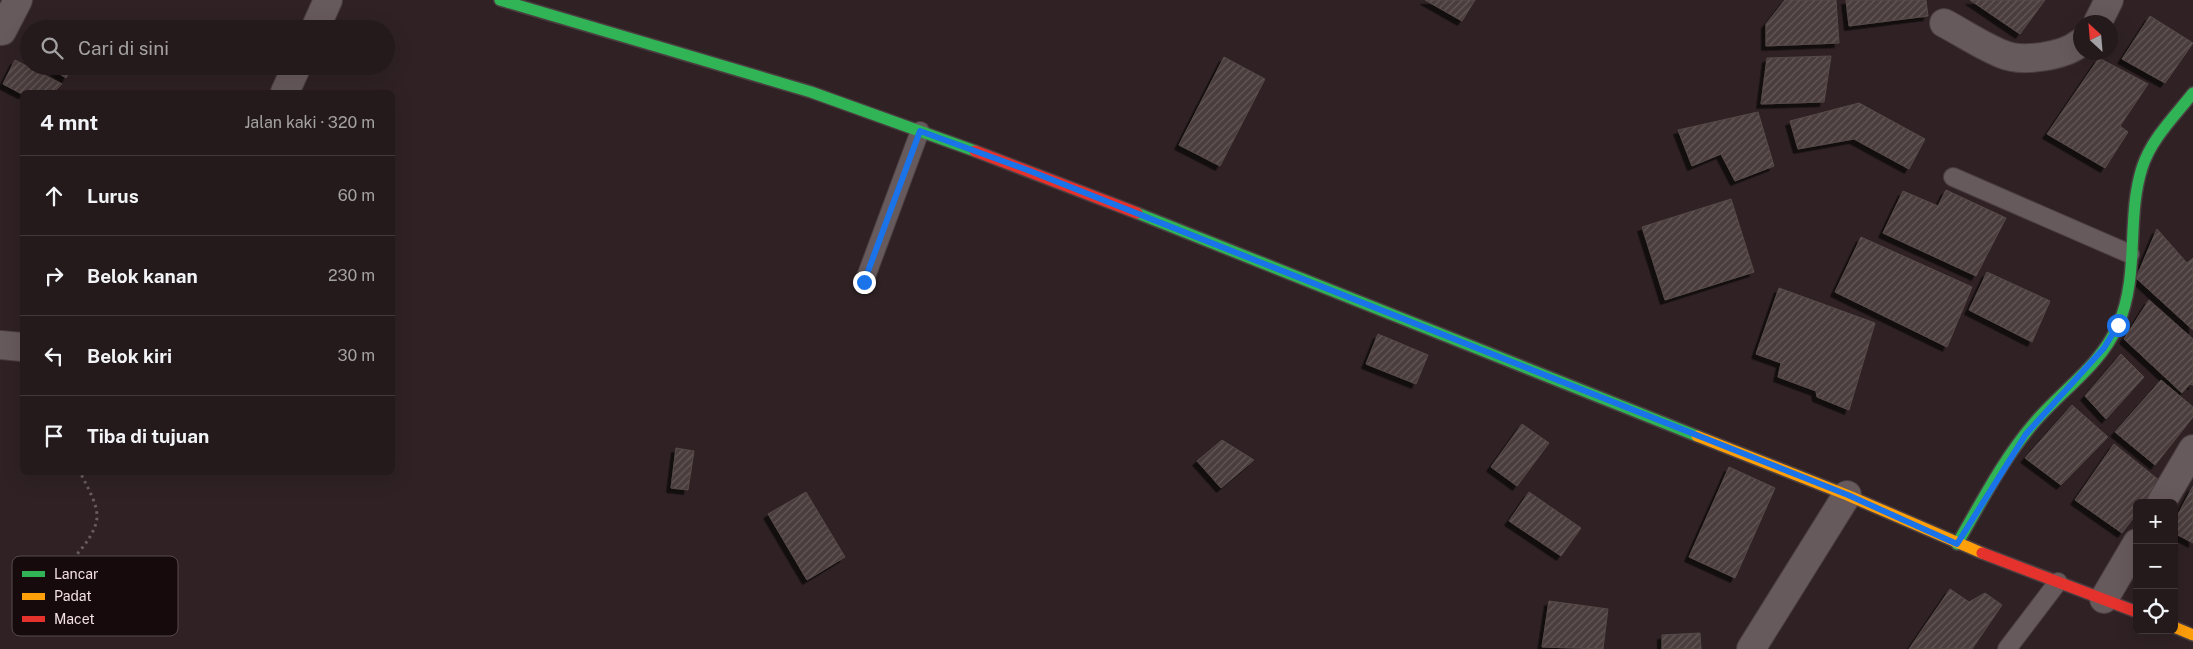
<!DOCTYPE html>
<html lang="id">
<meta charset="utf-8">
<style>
:root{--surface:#241a1b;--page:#302728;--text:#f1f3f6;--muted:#a3a1a3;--line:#41383a}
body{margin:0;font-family:"Public Sans",sans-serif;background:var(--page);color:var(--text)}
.controls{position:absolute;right:15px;bottom:15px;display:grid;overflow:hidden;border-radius:8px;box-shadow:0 5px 20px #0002}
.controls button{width:45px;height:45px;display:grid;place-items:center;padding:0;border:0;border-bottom:1px solid var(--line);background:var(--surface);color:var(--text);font:25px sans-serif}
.compass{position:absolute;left:2073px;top:15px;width:45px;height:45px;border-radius:50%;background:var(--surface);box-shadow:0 5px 20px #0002;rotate:334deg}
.stop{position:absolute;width:15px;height:15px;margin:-11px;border:4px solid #1a73e8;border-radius:50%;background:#fff}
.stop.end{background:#1a73e8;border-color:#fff;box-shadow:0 1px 5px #0008}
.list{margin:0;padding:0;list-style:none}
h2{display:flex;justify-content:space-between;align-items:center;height:65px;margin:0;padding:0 20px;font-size:21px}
h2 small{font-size:16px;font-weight:400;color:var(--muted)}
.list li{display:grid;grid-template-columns:32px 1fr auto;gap:15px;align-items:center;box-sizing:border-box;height:80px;padding:0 20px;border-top:1px solid var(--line)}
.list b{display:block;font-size:19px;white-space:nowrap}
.list em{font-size:16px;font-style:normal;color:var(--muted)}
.icon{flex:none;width:28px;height:28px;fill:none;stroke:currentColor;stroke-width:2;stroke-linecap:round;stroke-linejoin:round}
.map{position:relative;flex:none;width:2193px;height:649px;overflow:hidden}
.search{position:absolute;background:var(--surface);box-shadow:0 5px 20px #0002;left:20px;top:20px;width:375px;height:55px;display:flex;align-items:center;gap:12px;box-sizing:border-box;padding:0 18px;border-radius:28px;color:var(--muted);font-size:19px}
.panel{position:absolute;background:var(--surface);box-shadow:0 5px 20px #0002;left:20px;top:90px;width:375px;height:385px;border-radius:8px}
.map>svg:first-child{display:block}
.building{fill:url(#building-hatch);stroke:#564a49;filter:url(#shadow)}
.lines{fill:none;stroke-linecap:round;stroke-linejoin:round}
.lane-casing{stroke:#4b3e41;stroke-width:20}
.street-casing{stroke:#4b3e41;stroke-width:30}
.fast-casing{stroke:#4b3e41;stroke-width:14}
.slow-casing{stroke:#4b3e41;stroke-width:14}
.jam-casing{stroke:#4b3e41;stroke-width:14}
.path{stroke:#675c5e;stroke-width:3;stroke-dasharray:2.5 4;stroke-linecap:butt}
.lane{stroke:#675a5c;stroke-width:18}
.street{stroke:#675a5c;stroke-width:28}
.fast{stroke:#30b455;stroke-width:11}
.slow{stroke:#ff9f0a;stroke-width:11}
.jam{stroke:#e5322d;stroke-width:11}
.route{stroke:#1a73e8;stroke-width:6}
.key{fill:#160a0c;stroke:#584a4c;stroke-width:1}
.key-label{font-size:14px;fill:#f3e0e3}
</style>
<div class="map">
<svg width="2193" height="649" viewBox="0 0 2193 649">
<defs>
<pattern id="building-hatch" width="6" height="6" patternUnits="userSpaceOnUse" patternTransform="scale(1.25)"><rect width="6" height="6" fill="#4b3e3d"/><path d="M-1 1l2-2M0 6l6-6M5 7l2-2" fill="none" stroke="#655a59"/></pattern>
<filter id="shadow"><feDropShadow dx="-4.5" dy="4.5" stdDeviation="0" flood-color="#0009"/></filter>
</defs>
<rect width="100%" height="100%" fill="#302224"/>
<g class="building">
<path d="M1425,0h50l-13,21z"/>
<path d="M1785,0h51l3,43 -73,3v-22z"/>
<path d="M1846,0h80l2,16 -79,10z"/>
<path d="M1970,0h75l-25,34z"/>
<path d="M2150,16l43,27 -28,40 -43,-24z"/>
<path d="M1831,56l-7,46 -63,2 6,-46z"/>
<path d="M1224,57l41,22 -45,87 -41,-21z"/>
<path d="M2099,58l49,26 -28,42 8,6 -23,36 -58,-34z"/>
<path d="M15,60l47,24 -8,8 -32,2 -19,-10z"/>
<path d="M47,66h26l-7,12z"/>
<path d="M1859,103l66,36 -16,30 -55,-30 -56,10 -8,-28z"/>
<path d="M1758,112l16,54 -39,15 -14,-27 -29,12 -14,-36z"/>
<path d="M1946,190l60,28 -30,58 -93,-43 20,-42 35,15z"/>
<path d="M1731,199l23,73 -89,28 -23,-73z"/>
<path d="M2157,229l30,34 6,-5v72l-57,-52z"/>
<path d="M1861,237l111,50 -25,60 -112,-55z"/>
<path d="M1987,272l63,29 -18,41 -63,-32z"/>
<path d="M1779,288l96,35 -26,87 -32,-13 -1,-6 -38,-14 3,-14 -25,-9z"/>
<path d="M2149,300l44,39v46l-3,-1 -8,9 -58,-54z"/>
<path d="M1378,334l50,21 -12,29 -50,-20z"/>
<path d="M2121,354l23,23 -38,42 -21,-23z"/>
<path d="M2161,380l32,27v10l-38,48 -40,-33z"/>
<path d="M2072,405l36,32 -47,48 -36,-27z"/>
<path d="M1522,424l27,19 -32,43 -26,-19z"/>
<path d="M1222,440l32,20 -33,28 -24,-27z"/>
<path d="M2114,444l46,37 -16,22h-7v10l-15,20 -47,-33z"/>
<path d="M676,448l18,3 -6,39 -17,-2z"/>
<path d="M1729,467l46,21 -40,90 -46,-21z"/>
<path d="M2193,486v57l-19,-10v-11z"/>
<path d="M806,492l39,65 -38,23 -39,-66z"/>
<path d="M1529,492l52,36 -20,28 -52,-35z"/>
<path d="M1950,589l19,13 16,-9 17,12 -30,44h-63z"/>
<path d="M1549,601l59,8 -5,40 -61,-2z"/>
<path d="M1700,633l1,16h-39v-14z"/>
</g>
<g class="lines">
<defs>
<g id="lane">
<path d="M1953,177l177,77"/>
<path d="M864,282l56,-151"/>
<path d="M2007,649l51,-67"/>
</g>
<g id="street">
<path d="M2098,22l11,-22"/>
<path d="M1944,23c19,10 38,23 58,31 20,9 62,2 78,-11"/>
<path d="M315,29l13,-29"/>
<path d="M2,31l16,-31"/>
<path d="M285,92l12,-26"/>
<path d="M0,345l22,2"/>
<path d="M2161,503l32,-54"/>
<path d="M2104,599l33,-56"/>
<path d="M1751,649l96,-154"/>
</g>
<g id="fast">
<path d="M500,0l311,92 164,59"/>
<path d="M1137,213l560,223"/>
<path d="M1957,544c24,-41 46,-85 77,-121 28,-33 67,-58 84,-98 22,-49 8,-107 24,-157 9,-29 33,-52 51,-75"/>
</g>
<g id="slow">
<path d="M1697,436l150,59 135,58"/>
<path d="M2174,627l19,8"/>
</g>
<g id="jam">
<path d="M975,151l162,62"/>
<path d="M1982,553l155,59"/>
</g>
</defs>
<use href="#lane" class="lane-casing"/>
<use href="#street" class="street-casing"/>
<use href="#fast" class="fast-casing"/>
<use href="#slow" class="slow-casing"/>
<use href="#jam" class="jam-casing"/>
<path class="path" d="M60,573c12,-14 31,-31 36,-50 5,-15 -10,-38 -16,-51"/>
<use href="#lane" class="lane"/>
<use href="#street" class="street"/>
<use href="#fast" class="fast"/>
<use href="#slow" class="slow"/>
<use href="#jam" class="jam"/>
</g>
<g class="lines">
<path class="route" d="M864,282l56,-151 110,40 818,324 109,49 69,-110 78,-86 14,-23"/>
</g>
<rect x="12" y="556" width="166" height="80" rx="8" class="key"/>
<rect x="22" y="571" width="23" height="6" fill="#30b455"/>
<rect x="22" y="593" width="23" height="7" fill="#ff9f0a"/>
<rect x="22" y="616" width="23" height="6" fill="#e5322d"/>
<g class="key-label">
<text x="54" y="579">Lancar</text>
<text x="54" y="601">Padat</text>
<text x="54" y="624">Macet</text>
</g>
</svg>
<div class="controls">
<button>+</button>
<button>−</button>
<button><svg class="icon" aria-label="locate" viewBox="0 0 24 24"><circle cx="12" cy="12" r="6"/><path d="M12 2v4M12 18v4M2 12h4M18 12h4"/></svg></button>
</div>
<svg class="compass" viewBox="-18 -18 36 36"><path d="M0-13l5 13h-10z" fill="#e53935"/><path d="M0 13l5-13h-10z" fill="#a3a1a3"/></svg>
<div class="stop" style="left:2118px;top:325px"></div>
<div class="stop end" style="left:864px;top:282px"></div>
<div class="search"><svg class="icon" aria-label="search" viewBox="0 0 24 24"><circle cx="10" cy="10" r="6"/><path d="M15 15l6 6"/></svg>Cari di sini</div>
<section class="panel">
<h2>4 mnt<small>Jalan kaki · 320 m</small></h2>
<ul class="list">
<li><svg class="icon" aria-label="ahead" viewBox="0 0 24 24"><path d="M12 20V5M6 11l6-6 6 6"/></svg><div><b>Lurus</b></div><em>60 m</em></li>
<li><svg class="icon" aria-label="right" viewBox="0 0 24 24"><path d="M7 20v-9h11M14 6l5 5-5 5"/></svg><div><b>Belok kanan</b></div><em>230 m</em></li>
<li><svg class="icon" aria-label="left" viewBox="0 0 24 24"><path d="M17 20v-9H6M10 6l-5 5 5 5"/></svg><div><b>Belok kiri</b></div><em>30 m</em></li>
<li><svg class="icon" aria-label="arrive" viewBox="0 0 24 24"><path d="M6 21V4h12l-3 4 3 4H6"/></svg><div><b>Tiba di tujuan</b></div></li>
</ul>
</section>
</div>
